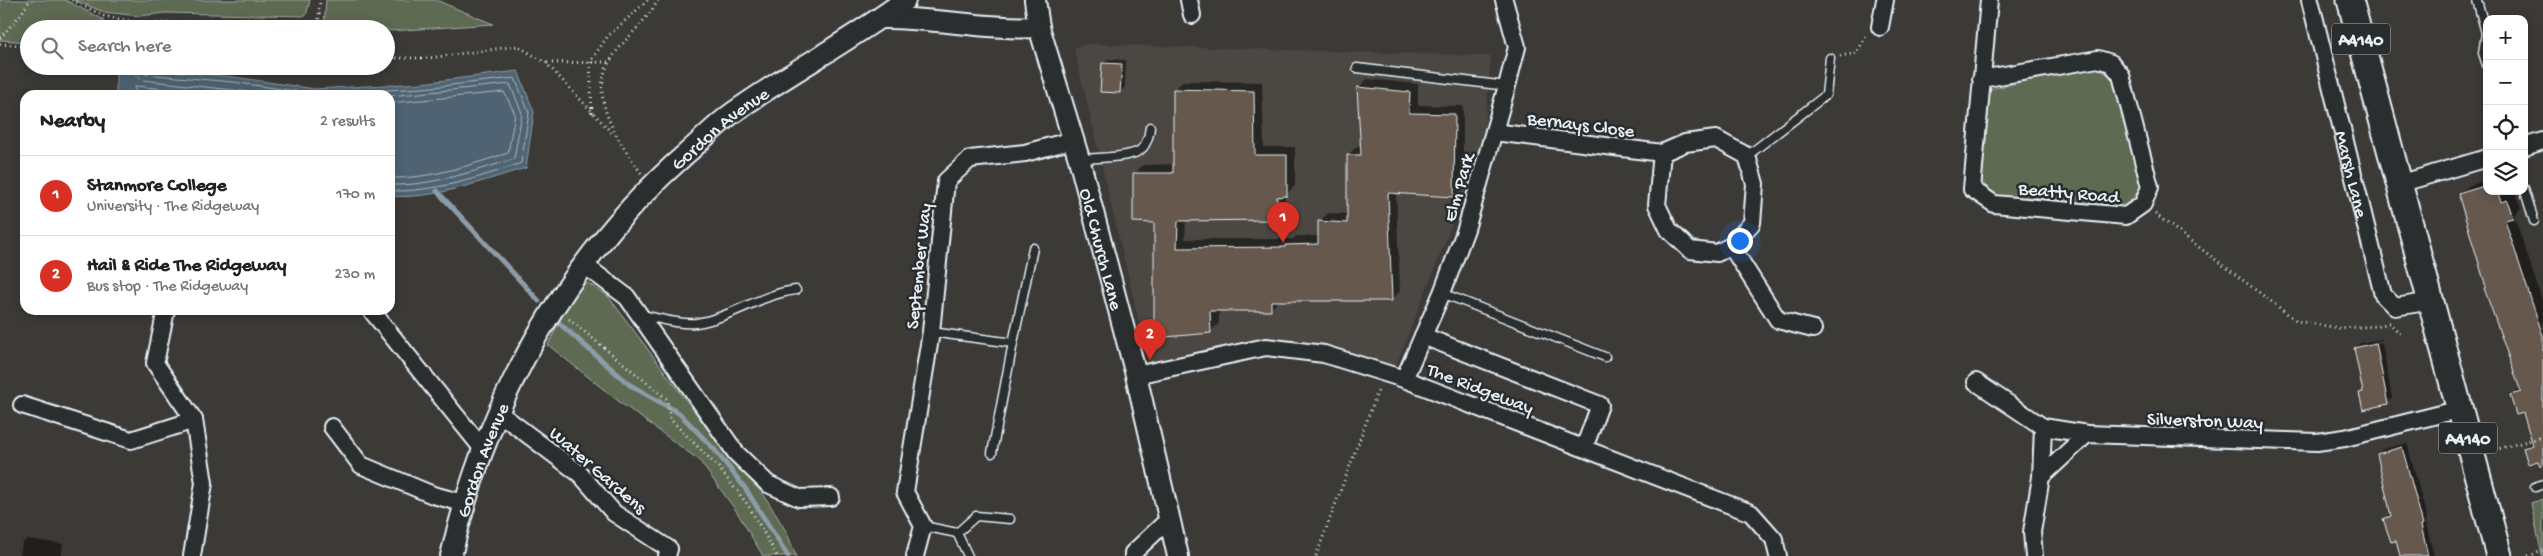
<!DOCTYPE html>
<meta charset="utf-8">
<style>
:root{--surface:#fff;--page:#f6f6f6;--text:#202124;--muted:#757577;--line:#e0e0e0;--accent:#d93025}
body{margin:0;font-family:"Gochi Hand",sans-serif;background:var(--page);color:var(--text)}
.controls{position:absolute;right:15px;top:15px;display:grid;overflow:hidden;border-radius:10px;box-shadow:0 2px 12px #0003}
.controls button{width:45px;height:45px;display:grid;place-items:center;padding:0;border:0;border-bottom:1px solid var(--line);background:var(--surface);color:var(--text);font:25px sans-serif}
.you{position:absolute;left:1739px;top:240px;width:18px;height:18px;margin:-12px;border:4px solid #fff;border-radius:50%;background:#1a73e8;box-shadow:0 0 0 8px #1a73e833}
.badge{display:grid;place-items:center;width:32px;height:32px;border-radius:50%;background:var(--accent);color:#fff;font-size:16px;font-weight:700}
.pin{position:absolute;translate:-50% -41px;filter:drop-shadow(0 1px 2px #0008)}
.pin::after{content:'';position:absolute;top:26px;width:18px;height:15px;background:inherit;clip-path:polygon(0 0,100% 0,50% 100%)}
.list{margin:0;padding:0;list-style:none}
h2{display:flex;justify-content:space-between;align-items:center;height:65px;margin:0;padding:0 20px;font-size:21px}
h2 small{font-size:16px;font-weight:400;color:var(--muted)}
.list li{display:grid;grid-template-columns:32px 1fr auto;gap:15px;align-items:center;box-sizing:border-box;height:80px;padding:0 20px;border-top:1px solid var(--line)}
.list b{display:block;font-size:19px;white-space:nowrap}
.list p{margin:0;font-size:16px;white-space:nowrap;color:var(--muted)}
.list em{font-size:16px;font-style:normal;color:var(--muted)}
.icon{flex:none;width:28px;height:28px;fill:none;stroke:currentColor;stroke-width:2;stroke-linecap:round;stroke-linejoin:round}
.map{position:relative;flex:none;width:2543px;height:556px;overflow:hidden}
.search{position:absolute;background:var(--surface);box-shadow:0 2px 12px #0003;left:20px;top:20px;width:375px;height:55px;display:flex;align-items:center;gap:12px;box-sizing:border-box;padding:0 18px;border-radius:28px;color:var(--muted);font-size:19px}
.panel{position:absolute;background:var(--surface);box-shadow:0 2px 12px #0003;left:20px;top:90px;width:375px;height:225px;border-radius:15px}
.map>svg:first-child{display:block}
.built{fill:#4c4642}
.green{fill:#5f6b52;stroke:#a4aea5}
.water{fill:#4f6472;stroke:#8c9ca8}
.shadow{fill:#0007}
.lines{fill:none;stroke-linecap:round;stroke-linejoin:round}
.shore{stroke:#abb9c2;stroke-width:1}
.stream{stroke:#8c9ca8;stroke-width:5}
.building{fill:#66594d;stroke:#e8f1f8}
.service-casing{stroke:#e8f1f8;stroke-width:11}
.minor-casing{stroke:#e8f1f8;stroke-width:20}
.tertiary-casing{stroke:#e8f1f8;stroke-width:24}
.primary-casing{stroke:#e8f1f8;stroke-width:29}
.path{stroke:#e8f1f8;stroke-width:3;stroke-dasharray:1 4;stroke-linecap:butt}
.service{stroke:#2a2d2e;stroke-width:8}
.minor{stroke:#2a2d2e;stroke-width:16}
.tertiary{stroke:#2a2d2e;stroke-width:20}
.primary{stroke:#2a2d2e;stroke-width:25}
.labels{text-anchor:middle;stroke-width:5;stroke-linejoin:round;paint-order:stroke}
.shield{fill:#2a2d2e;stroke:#afb6bb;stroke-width:1}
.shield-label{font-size:18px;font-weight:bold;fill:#e8f1f8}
.street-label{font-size:19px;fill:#e8f1f8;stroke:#2a2d2e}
</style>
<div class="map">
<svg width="2543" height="556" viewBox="0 0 2543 556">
<rect width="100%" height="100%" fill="#3c3a37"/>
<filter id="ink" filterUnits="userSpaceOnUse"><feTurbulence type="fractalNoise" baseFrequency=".02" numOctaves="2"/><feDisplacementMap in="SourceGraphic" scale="10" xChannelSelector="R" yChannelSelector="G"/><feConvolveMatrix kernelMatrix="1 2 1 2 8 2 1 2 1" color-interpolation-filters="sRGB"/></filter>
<g filter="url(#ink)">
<path class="built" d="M1087,44l404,12 -8,91 -88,221 -116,-28 -130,24 -75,-316z"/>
<g class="green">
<path d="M0,0h65l39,20 -15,9h-60v13l-29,-2z"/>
<path d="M74,0h236l-4,16 -141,-3 -26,3 -35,-4z"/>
<path d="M326,0h110l57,24 -103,7 -4,-2 -62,-4z"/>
<path d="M2093,65l22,14 27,107 -16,21 -126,-7 -20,-20 7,-90z"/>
<path d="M586,282l22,14 116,155 40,44 23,38 9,23h-33l-26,-44 -38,-52 -82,-60 -69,-55 21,-43z"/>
<path d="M2543,499v57h-1l-11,-53z"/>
</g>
<path class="water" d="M116,66l118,11 81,12 107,-6 96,-12 16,41 -8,56c-43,12 -91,32 -136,28v-101h-274z"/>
<g class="shadow">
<path d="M1108,59l18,1 -1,27 -5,5 -17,-28z"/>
<path d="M1367,79l51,5v21l45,1v81l-9,9 -58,-4 4,99 -9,9h-112l-9,10h-51v13l-9,9 -76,-158 9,-9 32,-1 -1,-74 9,-9 79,1 2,65h31v39l-10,9v15l-9,9 -90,1 -1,19h108l3,-3h24l-1,-14 9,-9 20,1v-59l9,-9h5l-4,-58z"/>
<path d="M2487,180v11h22l1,3 6,-2 5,16 -7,7 29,88v155l-19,-10 9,-8 -9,-29 -12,-15 8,-9 -61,-193 9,-8z"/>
<path d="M2381,339l1,1 -23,6v2l23,-5 10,55 -5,5 -27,-10 4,-4 -9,-40 5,-6z"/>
<path d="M2407,443l20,75 -2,2 9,36h-35l-3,-16 -11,-21 7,-6 -14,-59 5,-5z"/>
<path d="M27,539l36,5 -2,12h-41l2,-12z"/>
</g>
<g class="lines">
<g class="shore">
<path d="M134,66l2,9 7,5 133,15"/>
<path d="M140,66l1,5 4,3 88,8 82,12 108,-6 92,-10 14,35 -8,50c-41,15 -88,29 -131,28"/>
<path d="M135,95v-8l2,-1 83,9"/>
<path d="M390,96l120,-12 12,29 -8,46c-40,12 -82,27 -124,26"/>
<path d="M390,103l114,-11 11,22 -7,39c-38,12 -78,26 -118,25"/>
</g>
<g class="stream">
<path d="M437,191l102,110"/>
<path d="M559,323l71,62 49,28 35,36 31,39 43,68"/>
</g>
</g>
<g class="building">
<path d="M1102,63l20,1 -2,29 -20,-1z"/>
<path d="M1357,87l53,5 -1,21 46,1 -1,83 -66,-4 4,108h-121v10h-61l1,22 -57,5v-115l-21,-1v-49h40v-84l81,2 1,64h32v41l-10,1 -1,23 -98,1 -1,27 108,-1v-2l33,-1v-23l29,2v-68h14z"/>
<path d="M2487,185v6h10l4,11 6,-2 6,18 -8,2 38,116v129l-3,1 -2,-5 -10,3 -5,-16 10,-3 -10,-32 -7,2 -6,-20 11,-3 -37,-104 2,-1 -28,-93z"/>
<path d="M2376,343l12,61 -25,6 -4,-17 4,-1 -9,-44z"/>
<path d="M2402,447l21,77 -2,1 7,31h-28l-4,-15 -5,1 -8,-23 8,-3 -14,-62z"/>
</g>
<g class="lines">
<defs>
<g id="service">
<path d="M2477,0l9,33 -3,20 4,12"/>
<path d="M1357,68l150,18"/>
<path d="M1747,156l79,-61 4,-37"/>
<path d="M1080,159c14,-1 47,-1 59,-8 8,-5 10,-15 11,-24"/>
<path d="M2524,188l10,33"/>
<path d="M1442,293l163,64"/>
<path d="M641,315c18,3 37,10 55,8 35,-5 65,-29 100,-33"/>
<path d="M931,332l82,11 -21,110"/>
<path d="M1013,343l20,-95"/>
<path d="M2535,487l8,-3"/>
<path d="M923,526l34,7 19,-17 34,3"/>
<path d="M957,533l11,23"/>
</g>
<g id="minor">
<path d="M1189,0l3,15"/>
<path id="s1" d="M2310,0l73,295 12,12 37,-6"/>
<path d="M1880,27l5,-27"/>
<path d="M1981,79l117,-20 13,4 10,12 29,112 -7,17 -17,12 -132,-12 -22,-15 17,-189"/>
<path d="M1494,132l168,21"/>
<path d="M1716,139l31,17 8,28 -3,39 -21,23 -14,7 -27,-3 -21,-20 -12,-25 5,-52 23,-10z"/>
<path d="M2524,147l19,-6"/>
<path d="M2399,184l88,-26"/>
<path d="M1731,246l47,74 35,9"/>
<path d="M583,264l44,33 109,156 32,31 31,14 32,-1"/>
<path d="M166,310l-11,53 39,57 10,63 -12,73"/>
<path d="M371,310l111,138"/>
<path d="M1423,336l177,69 -16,43"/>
<path d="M1136,375l130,-28 58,7 80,25 347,134 23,26 4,17"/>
<path d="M1404,379l38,-86 24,-64 41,-143 10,-39 -13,-47"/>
<path d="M1976,382l67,45 -2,50"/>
<path d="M22,405l109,35 63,-20"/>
<path d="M499,413l81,61 34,39 55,36 -2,7"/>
<path d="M332,427l29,38 72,30 30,8"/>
<path d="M2043,427l44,7"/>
<path d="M915,556l8,-30 -18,-34 26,-160 15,-151 24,-22 55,-6 48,-13"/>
<path d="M1133,556v-3l36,-34"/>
<path d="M2034,556l-2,-24 9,-55 46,-43 230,8 28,-4 116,-29"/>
</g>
<g id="tertiary">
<path id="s2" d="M1035,0l4,27 40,132 57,216 42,181"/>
<path d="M880,18c54,-1 105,12 159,9"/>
<path id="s3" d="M451,556c36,-156 115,-298 237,-404 15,-13 29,-28 46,-40 55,-39 116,-71 171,-112"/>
</g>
<path id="primary" d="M2350,0l149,556"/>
</defs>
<use href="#service" class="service-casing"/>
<use href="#minor" class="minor-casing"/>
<use href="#tertiary" class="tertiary-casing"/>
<use href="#primary" class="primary-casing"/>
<g class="path">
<path d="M72,0l32,16 40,8 107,-5 66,6"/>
<path d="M105,29l17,-9"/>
<path d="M318,29l2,-29"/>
<path d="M0,38l21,-24 9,-14"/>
<path d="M0,44l29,2"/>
<path d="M1840,56l17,-3 10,-19"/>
<path d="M386,58h43l89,-12 28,17 68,72"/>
<path d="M547,63l62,-1"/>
<path d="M592,113l-2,-51 17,-25 41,-37"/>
<path d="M641,173c-21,-30 -54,-74 -31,-112 13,-22 36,-38 48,-61"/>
<path d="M2155,214l142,107 42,7 40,-2 10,-3 12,11"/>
<path d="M569,319l98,80 3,20 48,48 30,38 29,51"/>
<path d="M2490,451l53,-14"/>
<path d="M1316,556l63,-168"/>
<path d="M2528,556l15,-5"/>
</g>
<use href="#service" class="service"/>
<use href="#minor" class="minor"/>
<use href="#tertiary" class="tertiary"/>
<use href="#primary" class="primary"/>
</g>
</g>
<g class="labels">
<g class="shield">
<rect x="2332" y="23.5" width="58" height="31" rx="4"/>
<rect x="2439" y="422.5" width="58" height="31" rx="4"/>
</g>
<g class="shield-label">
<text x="2361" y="45">A4140</text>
<text x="2468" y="444">A4140</text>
</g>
<g class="street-label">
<text transform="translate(1581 123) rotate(7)" y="7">Bernays Close</text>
<text dy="7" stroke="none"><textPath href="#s3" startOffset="516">Gordon Avenue</textPath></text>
<text dy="7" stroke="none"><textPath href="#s1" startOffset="179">Marsh Lane</textPath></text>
<text transform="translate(1457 187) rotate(-74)" y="7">Elm Park</text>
<text transform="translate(2069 191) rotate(5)" y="7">Beatty Road</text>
<text dy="7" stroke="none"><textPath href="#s2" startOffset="258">Old Church Lane</textPath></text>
<text transform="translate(917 266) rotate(-84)" y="7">September Way</text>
<text transform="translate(1481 387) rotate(21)" y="7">The Ridgeway</text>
<text transform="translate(2205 419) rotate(2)" y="7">Silverston Way</text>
<text dy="7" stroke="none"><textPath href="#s3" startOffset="101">Gordon Avenue</textPath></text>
<text transform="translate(599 469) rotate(41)" y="7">Water Gardens</text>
</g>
</g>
</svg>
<div class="controls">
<button>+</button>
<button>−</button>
<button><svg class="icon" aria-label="locate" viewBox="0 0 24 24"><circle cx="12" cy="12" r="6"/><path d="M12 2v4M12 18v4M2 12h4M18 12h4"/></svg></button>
<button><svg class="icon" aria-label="layers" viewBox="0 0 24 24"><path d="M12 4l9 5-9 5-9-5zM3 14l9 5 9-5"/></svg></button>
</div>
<div class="you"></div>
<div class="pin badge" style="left:1283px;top:243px">1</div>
<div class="pin badge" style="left:1150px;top:360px">2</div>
<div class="search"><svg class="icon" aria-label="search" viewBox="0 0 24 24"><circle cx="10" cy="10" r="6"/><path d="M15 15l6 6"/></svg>Search here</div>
<section class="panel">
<h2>Nearby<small>2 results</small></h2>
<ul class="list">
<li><span class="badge">1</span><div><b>Stanmore College</b><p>University · The Ridgeway</p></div><em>170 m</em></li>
<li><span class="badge">2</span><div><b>Hail &amp; Ride The Ridgeway</b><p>Bus stop · The Ridgeway</p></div><em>230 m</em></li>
</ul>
</section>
</div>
